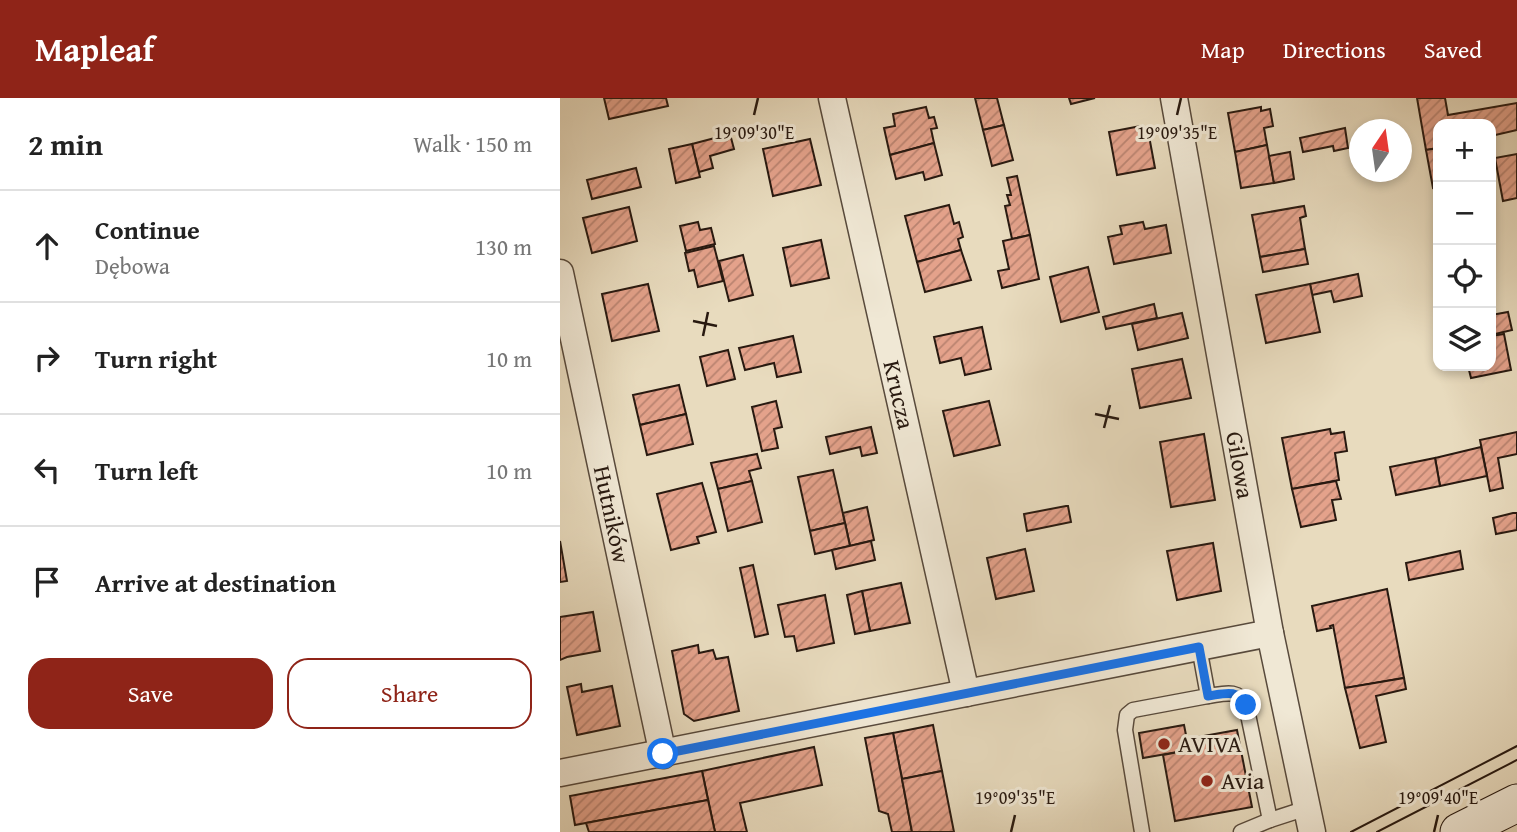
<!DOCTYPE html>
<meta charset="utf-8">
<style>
:root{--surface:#fff;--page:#f2f2f2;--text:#222;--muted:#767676;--line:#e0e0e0;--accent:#8f2418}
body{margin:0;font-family:"Gentium Book Plus",serif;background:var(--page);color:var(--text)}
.controls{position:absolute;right:21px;top:21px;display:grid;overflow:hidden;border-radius:14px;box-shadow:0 4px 10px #0003}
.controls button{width:63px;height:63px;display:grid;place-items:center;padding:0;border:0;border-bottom:2px solid var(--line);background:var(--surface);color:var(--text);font:35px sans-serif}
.compass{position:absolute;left:789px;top:21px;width:63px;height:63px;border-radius:50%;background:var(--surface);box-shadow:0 4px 10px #0003;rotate:13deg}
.stop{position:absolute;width:21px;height:21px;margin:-16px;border:5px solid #1a73e8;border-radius:50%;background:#fff}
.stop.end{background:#1a73e8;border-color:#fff;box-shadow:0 2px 7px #0008}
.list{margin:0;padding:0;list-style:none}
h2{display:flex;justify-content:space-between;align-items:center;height:91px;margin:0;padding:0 28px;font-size:30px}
h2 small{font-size:23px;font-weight:400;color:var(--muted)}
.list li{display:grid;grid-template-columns:46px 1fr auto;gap:21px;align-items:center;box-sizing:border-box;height:112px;padding:0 28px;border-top:2px solid var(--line)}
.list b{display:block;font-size:26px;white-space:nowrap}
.list p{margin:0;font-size:23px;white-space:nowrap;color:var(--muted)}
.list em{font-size:23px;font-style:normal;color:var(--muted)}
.actions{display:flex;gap:14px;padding:21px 28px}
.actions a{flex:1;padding:16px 0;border:2px solid var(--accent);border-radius:21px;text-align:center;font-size:24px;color:var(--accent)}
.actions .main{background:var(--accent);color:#fff}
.icon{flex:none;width:38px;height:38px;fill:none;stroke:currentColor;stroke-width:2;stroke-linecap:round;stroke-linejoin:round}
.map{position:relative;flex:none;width:957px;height:734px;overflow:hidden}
header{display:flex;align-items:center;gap:42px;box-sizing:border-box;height:98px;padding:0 35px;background:var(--accent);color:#fff}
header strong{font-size:33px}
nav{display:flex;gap:38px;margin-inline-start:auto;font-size:24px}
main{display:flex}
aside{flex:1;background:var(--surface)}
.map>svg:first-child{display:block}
.building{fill:url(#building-hatch);stroke:#281910;stroke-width:2}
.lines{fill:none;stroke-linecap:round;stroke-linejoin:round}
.lane-casing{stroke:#584a3c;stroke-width:17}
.street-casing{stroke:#584a3c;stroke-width:29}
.secondary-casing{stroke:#281910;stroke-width:39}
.lane{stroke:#f0e8d5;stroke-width:14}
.street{stroke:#f0e8d5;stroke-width:26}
.secondary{stroke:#f0e8d5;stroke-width:37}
.tram{stroke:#281910;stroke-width:2}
.route{stroke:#1a73e8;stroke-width:9}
.ticks{fill:none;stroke:#281910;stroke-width:2.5}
.poi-dot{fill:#8f2418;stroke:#f0e8d5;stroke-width:2.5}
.labels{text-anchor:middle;stroke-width:6;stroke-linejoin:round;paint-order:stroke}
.street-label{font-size:24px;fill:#281910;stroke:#f0e8d5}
.poi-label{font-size:24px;fill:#281910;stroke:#f0e8d5;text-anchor:start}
.ticks-label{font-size:18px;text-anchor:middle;fill:#281910;stroke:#f0e8d5;stroke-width:6;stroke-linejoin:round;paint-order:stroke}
</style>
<header>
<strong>Mapleaf</strong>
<nav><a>Map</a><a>Directions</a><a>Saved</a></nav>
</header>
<main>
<aside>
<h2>2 min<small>Walk · 150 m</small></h2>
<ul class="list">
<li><svg class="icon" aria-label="ahead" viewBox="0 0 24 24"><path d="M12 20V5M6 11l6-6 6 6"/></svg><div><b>Continue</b><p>Dębowa</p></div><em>130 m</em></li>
<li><svg class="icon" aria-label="right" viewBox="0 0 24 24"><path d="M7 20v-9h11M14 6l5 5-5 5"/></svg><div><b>Turn right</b></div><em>10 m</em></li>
<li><svg class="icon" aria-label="left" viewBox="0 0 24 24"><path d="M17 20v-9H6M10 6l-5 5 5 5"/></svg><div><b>Turn left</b></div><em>10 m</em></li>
<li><svg class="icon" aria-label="arrive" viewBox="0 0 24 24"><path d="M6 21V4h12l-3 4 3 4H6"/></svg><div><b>Arrive at destination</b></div></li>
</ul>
<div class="actions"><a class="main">Save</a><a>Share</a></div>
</aside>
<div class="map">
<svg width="957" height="734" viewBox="0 0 957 734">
<defs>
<pattern id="building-hatch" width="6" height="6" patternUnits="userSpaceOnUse" patternTransform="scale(1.75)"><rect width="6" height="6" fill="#e4a28b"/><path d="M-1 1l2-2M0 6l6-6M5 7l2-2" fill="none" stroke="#b98370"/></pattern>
</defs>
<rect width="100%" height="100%" fill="#e8dbbe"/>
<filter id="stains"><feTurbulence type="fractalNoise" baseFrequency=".00286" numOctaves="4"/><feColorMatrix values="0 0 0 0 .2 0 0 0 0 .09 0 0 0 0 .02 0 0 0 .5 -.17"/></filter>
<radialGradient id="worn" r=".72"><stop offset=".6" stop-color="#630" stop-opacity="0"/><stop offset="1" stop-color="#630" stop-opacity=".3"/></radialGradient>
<g class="building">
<path d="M44,0h62l2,8 -59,13z"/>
<path d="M415,0h22l7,27 -21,5z"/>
<path d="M509,0h26l-24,6z"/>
<path d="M857,0h28l3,17 69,-12v27l-26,6v-12h-53v24l-12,2z"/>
<path d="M366,9l3,11 5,-1 3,11 -6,1 3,14 -44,12 -6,-27 11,-2 -2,-12z"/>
<path d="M701,9v4l9,-2 3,17 -9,2 3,17 -32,7 -7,-39z"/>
<path d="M444,27l9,35 -21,6 -9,-36z"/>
<path d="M581,28l2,11 6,-1 6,32 -38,7 -8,-43z"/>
<path d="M785,30l3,20 -14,3 -1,-5 -30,6 -3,-14z"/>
<path d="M170,36l4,15 -24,7 3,12 -14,4 -7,-28z"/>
<path d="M250,41l11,46 -48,11 -10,-47z"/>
<path d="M374,45l8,32 -17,5 -2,-8 -27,7 -6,-24z"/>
<path d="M132,46l8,33 -24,6 -7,-34z"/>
<path d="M707,47l7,38 -33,5 -6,-36z"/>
<path d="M878,50v39l-5,1 -7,-38z"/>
<path d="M730,54l4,27 -20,4 -5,-27z"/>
<path d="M957,56v44l-14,3 -8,-43z"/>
<path d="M76,70l5,19 -49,12 -5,-19z"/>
<path d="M457,78l13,59 -18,4 -7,-33 5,-1 -3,-10h4l-4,-17z"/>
<path d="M389,107l5,19 5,-2 4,15 -5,2 3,11 -44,12 -12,-46z"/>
<path d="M744,108l2,10 -6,2 5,31 -45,8 -8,-42z"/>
<path d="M69,109l8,34 -45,12 -9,-35z"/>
<path d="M138,124l2,8 11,-2 4,16 -29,7 -6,-25z"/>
<path d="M583,124l2,7 21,-4 5,28 -57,11 -6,-27 14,-3 -2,-8z"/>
<path d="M470,137l9,44 -37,9 -4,-17 11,-2 -6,-28z"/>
<path d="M261,142l8,38 -38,8 -8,-38z"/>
<path d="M154,148l9,35 -25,6 -4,-17 -5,1 -4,-18z"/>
<path d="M745,151l3,15 -45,8 -3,-15z"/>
<path d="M401,152l10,30 -46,12 -8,-30z"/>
<path d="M183,157l10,40 -24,6 -10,-40z"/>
<path d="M528,169l11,45 -38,10 -11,-45z"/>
<path d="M798,176l4,22 -28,6 -3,-11 -19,4 -2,-11z"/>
<path d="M88,186l11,47 -47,10 -10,-47z"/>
<path d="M750,186l10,48 -54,11 -10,-48z"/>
<path d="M594,206l3,14 -51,11 -3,-12z"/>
<path d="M948,214l4,18 -21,5v-20z"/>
<path d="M622,215l6,25 -50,12 -6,-26z"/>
<path d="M422,229l9,42 -26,6 -4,-17 -21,5 -6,-26z"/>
<path d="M944,236l7,36 -40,8 -3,-12h23v-30z"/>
<path d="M233,238l8,36 -24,5 -3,-14 -29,7 -6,-22z"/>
<path d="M168,252l7,29 -28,7 -7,-29z"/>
<path d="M622,261l9,39 -51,10 -8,-39z"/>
<path d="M119,287l7,29 -46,11 -7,-30z"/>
<path d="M216,303l6,26 -8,2 4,19 -16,3 -10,-44z"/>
<path d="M429,303l11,44 -46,11 -11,-45z"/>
<path d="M126,316l7,30 -46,11 -7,-30z"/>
<path d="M311,329l6,26 -15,3 -2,-9 -30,7 -4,-17z"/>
<path d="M770,331l1,5 13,-2 3,19 -12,2 4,27 -47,9 -10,-51z"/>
<path d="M957,334v22l-19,4 5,30 -13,3 -10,-51z"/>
<path d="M644,336l11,66 -44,7 -11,-65z"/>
<path d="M921,349l6,29 -47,10 -5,-28z"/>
<path d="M197,356l4,14 -12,3 3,10 -34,8 -7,-26z"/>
<path d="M875,360l5,28 -44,9 -6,-28z"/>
<path d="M273,372l12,53 -35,8 -12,-54z"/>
<path d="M192,383l10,41 -34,9 -10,-42z"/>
<path d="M776,383l5,18 -9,1 4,20 -35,7 -9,-38z"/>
<path d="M142,385l14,49 -19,5 2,6 -28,7 -14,-56z"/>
<path d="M506,408h2l3,16 -44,9 -3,-17z"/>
<path d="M307,409l7,33 -24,6 -7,-33z"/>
<path d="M953,415h4v17l-21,4 -3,-16z"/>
<path d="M285,425l5,23 -35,8 -5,-23z"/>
<path d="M0,443l7,40 -7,1z"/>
<path d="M311,443l4,19 -39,9 -4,-19z"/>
<path d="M653,445l8,48 -44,9 -10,-49z"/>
<path d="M465,451l9,42 -38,8 -9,-41z"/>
<path d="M900,453l3,18 -54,11 -3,-17z"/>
<path d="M193,467l15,69 -13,3 -15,-69z"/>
<path d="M341,485l9,40 -40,8 -8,-40z"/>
<path d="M827,491l17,89 -59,10 -12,-63 -3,1 1,2 -14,3 -5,-25z"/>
<path d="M302,493l8,40 -15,3 -8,-39z"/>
<path d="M265,497l9,48 -37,8 -3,-15 -9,1 -7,-32z"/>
<path d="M33,514l7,39 -33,6 -7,3v-43z"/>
<path d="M138,547l1,8 14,-3 3,9 12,-2 11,54 -45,10 -10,-7 -12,-63z"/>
<path d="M844,580l2,11 -30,7 10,46 -26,6 -15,-60z"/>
<path d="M21,586l1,8 30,-6 8,40 -43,9 -10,-48z"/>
<path d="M373,627l9,46 -40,8 -9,-46z"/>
<path d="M624,627l5,25 -46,8 -4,-25z"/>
<path d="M677,632l15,77 -77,14 -12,-66 26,-5 -2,-11z"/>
<path d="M333,635l9,46 10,53h-20l-4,-18 -9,-3 -14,-73z"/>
<path d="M254,649l8,38 -82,18 7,29h-32l-13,-61z"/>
<path d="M142,673l6,29 -133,25 -5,-29z"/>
<path d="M382,673l12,61h-42l-10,-53z"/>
<path d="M148,702l7,32h-126l-3,-9z"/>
</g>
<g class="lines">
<defs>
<g id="lane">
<path d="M639,549l9,49c15,-2 30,-8 38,9l24,115 37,-12"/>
<path d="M582,734l-17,-102 2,-15 6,-5 75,-14"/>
<path d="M681,734l29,-12"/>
</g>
<g id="street">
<path id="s1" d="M272,0l134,595"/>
<path id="s2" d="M614,0l96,535 42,199"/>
<path id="s3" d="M0,175l103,482"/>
<path d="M0,675l710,-140"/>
</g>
<path id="secondary" d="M899,734l58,-29"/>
</defs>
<use href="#lane" class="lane-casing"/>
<use href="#street" class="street-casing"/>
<use href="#secondary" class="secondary-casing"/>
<use href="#lane" class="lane"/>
<use href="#street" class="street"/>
<use href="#secondary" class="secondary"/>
<g class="tram">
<path d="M791,734l166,-86"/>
<path d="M817,734l140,-72"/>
</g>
</g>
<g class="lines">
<path class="route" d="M103,656l536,-107 9,49c15,-2 30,-8 38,9"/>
</g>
<path class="ticks" d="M194,17l4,-17M617,17l4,-17M133,223l24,5M143,238l5,-24M535,316l24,5M544,330l6,-23M451,734l4,-17M874,734l4,-17"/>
<g class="poi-dot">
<circle cx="604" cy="646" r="7"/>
<circle cx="647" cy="683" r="7"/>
</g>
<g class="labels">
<g class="street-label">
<text dy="8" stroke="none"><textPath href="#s1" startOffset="304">Krucza</textPath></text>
<text dy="8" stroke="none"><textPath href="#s2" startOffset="373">Gilowa</textPath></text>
<text dy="8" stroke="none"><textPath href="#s3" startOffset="247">Hutników</textPath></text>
</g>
<g class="poi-label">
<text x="618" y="654">AVIVA</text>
<text x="661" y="691">Avia</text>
</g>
</g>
<g class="ticks-label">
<text x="194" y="41">19°09'30"E</text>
<text x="617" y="41">19°09'35"E</text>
<text x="455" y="706">19°09'35"E</text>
<text x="878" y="706">19°09'40"E</text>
</g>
<rect width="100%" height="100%" filter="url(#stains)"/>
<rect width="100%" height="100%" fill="url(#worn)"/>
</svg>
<div class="controls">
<button>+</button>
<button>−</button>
<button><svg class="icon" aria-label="locate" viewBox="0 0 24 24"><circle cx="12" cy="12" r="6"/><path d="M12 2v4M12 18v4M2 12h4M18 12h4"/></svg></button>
<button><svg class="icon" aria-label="layers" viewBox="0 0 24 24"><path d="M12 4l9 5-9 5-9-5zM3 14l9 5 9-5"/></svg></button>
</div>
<svg class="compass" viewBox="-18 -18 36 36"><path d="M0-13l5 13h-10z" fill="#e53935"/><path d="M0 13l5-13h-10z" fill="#767676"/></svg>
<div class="stop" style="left:103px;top:656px"></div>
<div class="stop end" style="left:686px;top:607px"></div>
</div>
</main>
